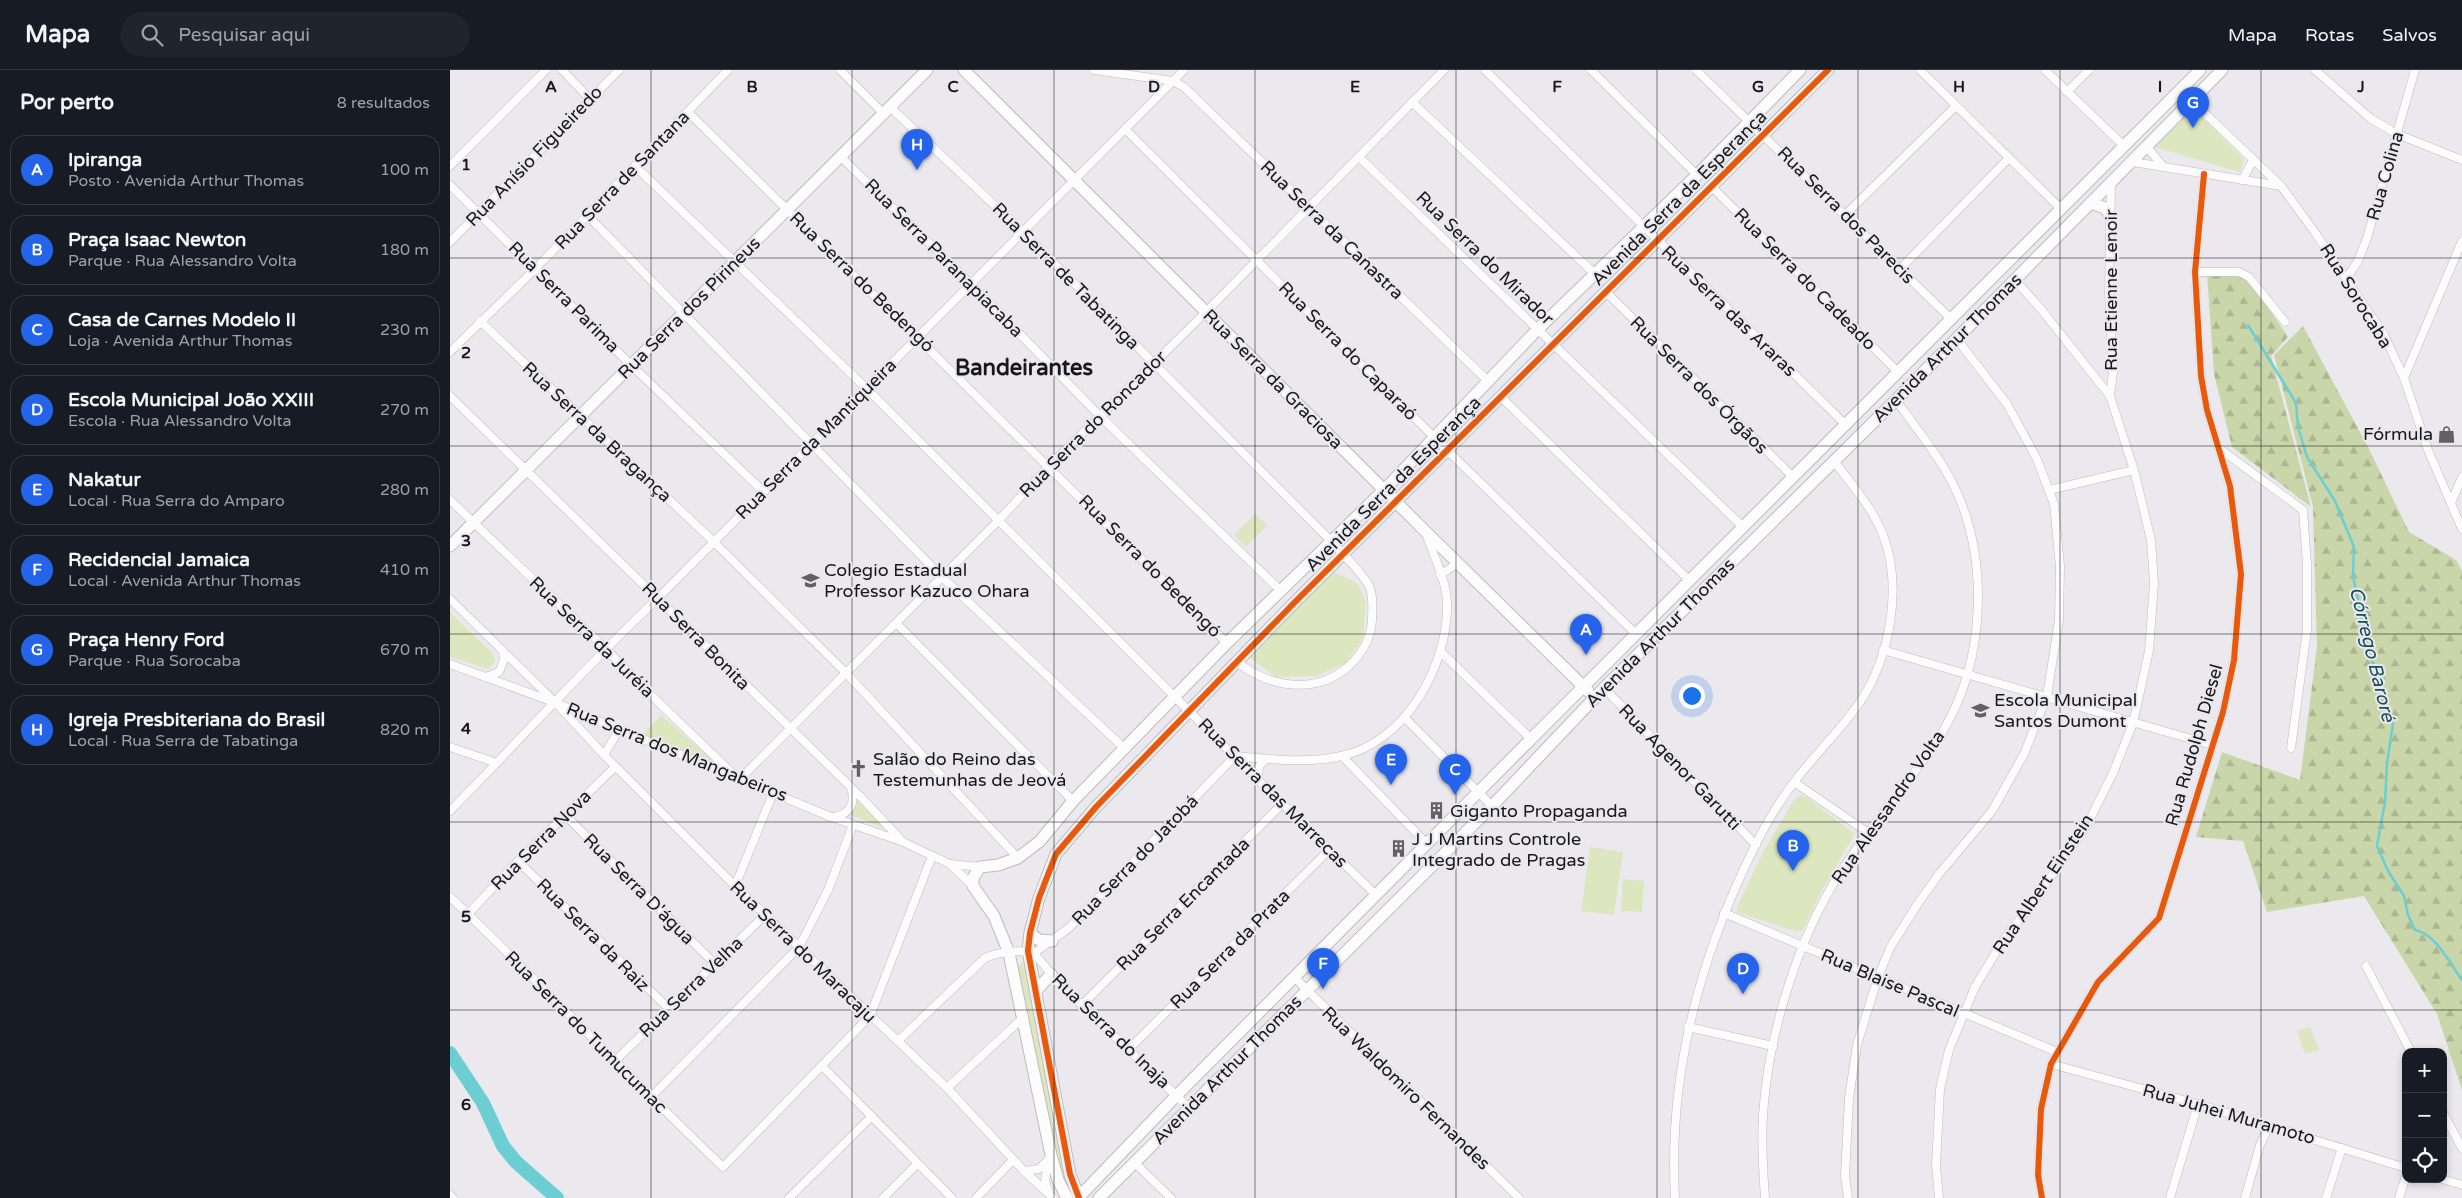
<!DOCTYPE html>
<html lang="pt">
<meta charset="utf-8">
<style>
:root{--surface:#171b24;--page:#20242c;--text:#f1f3f6;--muted:#9ea1a6;--line:#363941;--accent:#2563eb}
body{margin:0;font-family:"Varela Round",sans-serif;background:var(--page);color:var(--text)}
.controls{position:absolute;right:15px;bottom:15px;display:grid;overflow:hidden;border-radius:10px;box-shadow:0 2px 8px #0003}
.controls button{width:45px;height:45px;display:grid;place-items:center;padding:0;border:0;border-bottom:1px solid var(--line);background:var(--surface);color:var(--text);font:25px sans-serif}
.you{position:absolute;left:1241px;top:625px;width:18px;height:18px;margin:-12px;border:4px solid #fff;border-radius:50%;background:#1a73e8;box-shadow:0 0 0 8px #1a73e833}
.badge{display:grid;place-items:center;width:32px;height:32px;border-radius:50%;background:var(--accent);color:#fff;font-size:16px;font-weight:700}
.pin{position:absolute;translate:-50% -41px;filter:drop-shadow(0 1px 2px #0008)}
.pin::after{content:'';position:absolute;top:26px;width:18px;height:15px;background:inherit;clip-path:polygon(0 0,100% 0,50% 100%)}
.list{margin:0;padding:0;list-style:none}
h2{display:flex;justify-content:space-between;align-items:center;height:65px;margin:0;padding:0 20px;font-size:21px}
h2 small{font-size:16px;font-weight:400;color:var(--muted)}
.list li{display:grid;grid-template-columns:32px 1fr auto;gap:15px;align-items:center;box-sizing:border-box;height:70px;margin:0 10px 10px;padding:0 10px;border:1px solid var(--line);border-radius:15px}
.list b{display:block;font-size:19px;white-space:nowrap}
.list p{margin:0;font-size:16px;white-space:nowrap;color:var(--muted)}
.list em{font-size:16px;font-style:normal;color:var(--muted)}
.icon{flex:none;width:28px;height:28px;fill:none;stroke:currentColor;stroke-width:2;stroke-linecap:round;stroke-linejoin:round}
.map{position:relative;flex:none;width:2012px;height:1128px;overflow:hidden}
header{display:flex;align-items:center;gap:30px;box-sizing:border-box;height:70px;padding:0 25px;background:var(--surface);border-bottom:1px solid var(--line)}
header strong{font-size:24px}
nav{display:flex;gap:28px;margin-inline-start:auto;font-size:18px}
.search{width:350px;height:45px;background:var(--page);display:flex;align-items:center;gap:12px;box-sizing:border-box;padding:0 18px;border-radius:28px;color:var(--muted);font-size:19px}
main{display:flex}
aside{flex:1;background:var(--surface)}
.map>svg:first-child{display:block}
.green{fill:#dce7bf}
.forest{fill:url(#forest-firs)}
.lines{fill:none;stroke-linecap:round;stroke-linejoin:round}
.stream{stroke:#6cced3;stroke-width:2.5}
.river{stroke:#6cced3;stroke-width:14}
.street-casing{stroke:#bcbbbf;stroke-width:9}
.secondary-casing{stroke:#bcbbbf;stroke-width:13}
.street{stroke:#fcfcfc;stroke-width:8}
.secondary{stroke:#fcfcfc;stroke-width:11}
.cycleway-casing{stroke:#eae8ef;stroke-width:9}
.cycleway{stroke:#e8590c;stroke-width:6}
.grid{fill:none;stroke:#18171a;stroke-width:1;stroke-opacity:0.55}
.labels{text-anchor:middle;stroke-width:4;stroke-linejoin:round;paint-order:stroke}
.street-label{font-size:18px;fill:#18171a;stroke:#eae8ef}
.poi-label{font-size:18px;fill:#18171a;stroke:#eae8ef;text-anchor:start}
.water-label{font-size:19px;font-style:italic;fill:#195254;stroke:#eae8ef}
.district-label{font-size:22px;font-weight:bold;fill:#18171a;stroke:#eae8ef}
.grid-label{font-size:16px;text-anchor:middle;font-weight:bold;fill:#18171a;stroke:#eae8ef;stroke-width:4;stroke-linejoin:round;paint-order:stroke}
</style>
<header>
<strong>Mapa</strong>
<div class="search"><svg class="icon" aria-label="search" viewBox="0 0 24 24"><circle cx="10" cy="10" r="6"/><path d="M15 15l6 6"/></svg>Pesquisar aqui</div>
<nav><a>Mapa</a><a>Rotas</a><a>Salvos</a></nav>
</header>
<main>
<aside>
<h2>Por perto<small>8 resultados</small></h2>
<ul class="list">
<li><span class="badge">A</span><div><b>Ipiranga</b><p>Posto · Avenida Arthur Thomas</p></div><em>100 m</em></li>
<li><span class="badge">B</span><div><b>Praça Isaac Newton</b><p>Parque · Rua Alessandro Volta</p></div><em>180 m</em></li>
<li><span class="badge">C</span><div><b>Casa de Carnes Modelo II</b><p>Loja · Avenida Arthur Thomas</p></div><em>230 m</em></li>
<li><span class="badge">D</span><div><b>Escola Municipal João XXIII</b><p>Escola · Rua Alessandro Volta</p></div><em>270 m</em></li>
<li><span class="badge">E</span><div><b>Nakatur</b><p>Local · Rua Serra do Amparo</p></div><em>280 m</em></li>
<li><span class="badge">F</span><div><b>Recidencial Jamaica</b><p>Local · Avenida Arthur Thomas</p></div><em>410 m</em></li>
<li><span class="badge">G</span><div><b>Praça Henry Ford</b><p>Parque · Rua Sorocaba</p></div><em>670 m</em></li>
<li><span class="badge">H</span><div><b>Igreja Presbiteriana do Brasil</b><p>Local · Rua Serra de Tabatinga</p></div><em>820 m</em></li>
</ul>
</aside>
<div class="map">
<svg width="2012" height="1128" viewBox="0 0 2012 1128">
<defs>
<pattern id="forest-firs" width="22" height="20" patternUnits="userSpaceOnUse" patternTransform="scale(1.25)"><rect width="22" height="20" fill="#c9d6a9"/><path d="M5 1l3.5 6h-7zM16 11l3.5 6h-7z" fill="#acb791"/></pattern>
</defs>
<rect width="100%" height="100%" fill="#ebe9ee"/>
<g class="green">
<path d="M1744,39l50,50 -4,13 -86,-25z"/>
<path d="M805,444l12,11 -21,22 -12,-12z"/>
<path d="M884,502l23,11 9,19 -3,35 -17,26 -30,13 -40,1 -27,-20z"/>
<path d="M0,542l44,43 1,7 -7,7 -38,-12z"/>
<path d="M211,645l57,50 -75,-31z"/>
<path d="M1350,725l6,2 49,37 -36,62 -16,34 -5,2 -60,-19 -2,-4 25,-53 33,-56z"/>
<path d="M408,731l28,28 -37,-15z"/>
<path d="M1140,777l33,5 -9,63 -33,-4z"/>
<path d="M1173,809l21,2 -2,31 -21,-1z"/>
<path d="M572,893l4,2 38,203 -5,1 -41,-203z"/>
<path d="M1860,957l9,23 -14,4 -8,-23z"/>
</g>
<g class="forest">
<path d="M1788,203l12,8 38,56 -17,19 40,151 -79,-60 -18,-73 -7,-100z"/>
<path d="M1853,256l66,123 40,83 47,28 6,11v519l-25,-76 -73,-118 -97,16 -24,-71 -47,-4 26,-85 78,28 17,-133 -4,-140 -39,-152z"/>
</g>
<g class="lines">
<path class="stream" d="M1798,255l48,78 2,24 9,30 28,44 19,46 -1,29 16,78 17,38v13l7,19 -6,39 -2,39 -8,44 11,25 16,25 4,19 7,15c21,4 35,34 47,50"/>
<path class="river" d="M0,983l33,50 20,43 13,16 41,36"/>
<defs>
<g id="street">
<path d="M112,0l28,29"/>
<path d="M390,0l43,43"/>
<path d="M644,0l79,11 11,6 305,295"/>
<path d="M1035,0l360,354"/>
<path d="M1141,0l106,105"/>
<path d="M1246,0l255,249"/>
<path d="M1470,0l141,139"/>
<path d="M1595,0l79,76"/>
<path d="M1865,0l55,48 27,16 65,26"/>
<path d="M1617,22l22,-22"/>
<path d="M1742,31l89,85 33,45 70,104 20,43 24,72 34,79"/>
<path d="M962,32l182,171"/>
<path d="M440,37l133,125 309,310c12,14 28,28 37,44 5,10 3,23 3,34 -1,16 -8,30 -18,41 -33,35 -82,28 -117,1"/>
<path d="M238,42l539,531"/>
<path d="M675,59l323,322 188,183"/>
<path d="M1697,77l15,18"/>
<path d="M391,87l130,127 129,132 182,176"/>
<path d="M909,87l384,370"/>
<path d="M1683,92l148,24"/>
<path d="M0,96l96,-96"/>
<path d="M185,96l232,223 391,391 118,115"/>
<path d="M1792,110l11,-20"/>
<path d="M0,115l181,180 133,127"/>
<path d="M1262,117l186,185"/>
<path d="M137,145l355,362 183,172"/>
<path d="M1395,145l111,-109"/>
<path d="M0,172l169,-172"/>
<path d="M1450,199l109,-111"/>
<path d="M1745,202h44l10,5 36,45"/>
<path d="M1896,209l12,-18 9,-23 48,-168"/>
<path d="M1156,222l187,185"/>
<path d="M30,251l234,221 132,131 172,185"/>
<path d="M0,282l86,-84 192,-198"/>
<path d="M1954,308l58,-137"/>
<path d="M0,326l411,401 42,45 47,22 23,22"/>
<path d="M1660,326l3,-24 -4,-80 2,-108"/>
<path d="M1051,327l188,183"/>
<path d="M1770,379l83,61 4,54v66l-16,118"/>
<path d="M1599,420l85,-20"/>
<path d="M0,430l155,148 45,46 82,79"/>
<path d="M2001,433l11,-26"/>
<path d="M990,505l18,-12"/>
<path d="M0,529l106,104 48,52 131,131 212,202 77,83 29,27"/>
<path d="M446,553l177,178"/>
<path d="M1433,580l329,95"/>
<path d="M991,582l90,87"/>
<path d="M0,594l106,39 275,114 70,24"/>
<path d="M36,607l13,-5 5,-12 -1,-9"/>
<path d="M1154,618l152,157"/>
<path d="M954,647l88,89"/>
<path d="M0,677l47,16"/>
<path d="M154,685l15,-25"/>
<path d="M892,686l85,88"/>
<path d="M291,708l258,-258 50,-54 157,-154 238,-242"/>
<path d="M808,710l1,-14 7,-7"/>
<path d="M1344,712l73,50"/>
<path d="M0,741c70,-71 136,-145 208,-213l526,-528"/>
<path d="M115,745l149,148"/>
<path d="M384,747c16,-3 22,-14 17,-29"/>
<path d="M68,791l150,147"/>
<path d="M500,794l30,3"/>
<path d="M285,816l39,-95"/>
<path d="M0,827c93,88 180,182 273,270l147,-151 62,-160"/>
<path d="M1274,843l333,139"/>
<path d="M18,844l50,-53 97,-94"/>
<path d="M584,883l22,27 133,128"/>
<path d="M1916,896l45,86"/>
<path d="M844,907l225,221"/>
<path d="M632,935l201,-202"/>
<path d="M1238,957l85,19"/>
<path d="M448,971l87,-83c13,-6 36,-9 49,-5l35,-25 166,-172c35,3 72,8 106,0 65,-13 108,-92 106,-154 -1,-23 -14,-47 -21,-69"/>
<path d="M679,979l201,-200"/>
<path d="M166,990l149,-145"/>
<path d="M1601,994l147,40 208,64"/>
<path d="M372,996l130,132"/>
<path d="M497,1018l77,-71"/>
<path d="M200,1028l149,-151 29,-57 25,-65"/>
<path d="M1993,1043l19,35"/>
<path d="M598,1090l-3,22 4,10"/>
<path d="M685,1093l36,35"/>
<path d="M574,1101l15,-2 9,-9"/>
<path d="M1992,1109l20,6"/>
<path d="M0,1125l3,3"/>
<path d="M339,1128l83,-82"/>
<path d="M433,1128l34,-34"/>
<path d="M526,1128l37,-38"/>
<path d="M1225,1128c-7,-123 25,-242 80,-352 11,-22 25,-46 40,-65 20,-27 46,-51 65,-79 30,-45 43,-115 23,-167 -11,-28 -31,-50 -49,-74"/>
<path d="M1315,1128c-2,-28 -4,-55 -2,-83 5,-76 31,-164 69,-229 33,-57 79,-102 112,-157 42,-71 45,-172 9,-245 -15,-30 -38,-57 -57,-84"/>
<path d="M1398,1128l-3,-22 4,-78 8,-53 21,-68 13,-31 26,-41 22,-31 53,-63 32,-57 23,-58 12,-76 1,-54 -6,-62 -17,-45 -30,-55 -51,-66"/>
<path d="M1489,1128l-3,-33 4,-76 9,-39 26,-63 29,-48 33,-42 50,-72 26,-52 20,-50 16,-72 5,-68 -3,-43 -17,-70 -24,-74 -70,-88 -25,-28"/>
<path d="M1592,1128l-4,-23 3,-66 10,-45 47,-82 61,-64 64,-206 11,-52 7,-86 -11,-88 -23,-76 -6,-34 -6,-104 9,-98"/>
<path d="M1720,1128l28,-94"/>
<path d="M1795,1128l15,-53 9,-19"/>
<path d="M1876,1128l16,-50"/>
<path d="M1949,1128l7,-22"/>
</g>
<g id="secondary">
<path d="M514,0l461,461 163,160"/>
<path d="M1641,133l14,5 6,9"/>
<path d="M0,476l477,-476"/>
<path d="M580,863l9,7 13,1"/>
<path d="M586,921l15,-17"/>
<path d="M617,1128l-9,-18 -7,-25 -42,-202 -15,-37 -21,-30v-8l7,-11 18,-2 20,-7 22,-17 33,-40 154,-158 158,-154 153,-160 159,-154 103,-105"/>
<path d="M628,1128l99,-103 354,-356 669,-669"/>
<path d="M629,1128l-9,-24 -42,-223 2,-18 9,-35 17,-44 40,-47 198,-204 534,-533"/>
<path d="M649,1128l393,-392 112,-118 292,-288 326,-330"/>
</g>
</defs>
<use href="#street" class="street-casing"/>
<use href="#secondary" class="secondary-casing"/>
<use href="#street" class="street"/>
<use href="#secondary" class="secondary"/>
<defs>
<g id="cycleway">
<path d="M629,1128l-9,-24 -42,-223 2,-18 9,-35 17,-44 40,-47 198,-204 534,-533"/>
<path d="M1592,1128l-4,-23 3,-66 10,-45 47,-82 61,-64 64,-206 11,-52 7,-86 -11,-88 -23,-76 -6,-34 -6,-104 9,-98"/>
</g>
</defs>
<use href="#cycleway" class="cycleway-casing"/>
<use href="#cycleway" class="cycleway"/>
</g>
<path class="grid" d="M201,0v1128M402,0v1128M604,0v1128M805,0v1128M1006,0v1128M1207,0v1128M1408,0v1128M1610,0v1128M1811,0v1128M0,188h2012M0,376h2012M0,564h2012M0,752h2012M0,940h2012"/>
<defs>
<symbol id="shop-bare" viewBox="-9 -9 18 18"><path d="M-5-2.5h2.3a2.7 3.5 0 0 1 5.4 0H5L5.5 6h-11ZM-1.5-2.5h3a1.5 2.3 0 0 0-3 0Z" fill="#626064" stroke="#eae8ef" stroke-width="2.5" paint-order="stroke"/></symbol>
<symbol id="school-bare" viewBox="-9 -9 18 18"><path d="M0-5L7-2L0 1L-7-2ZM-4 1L0 2.5L4 1V4Q0 6-4 4Z" fill="#626064" stroke="#eae8ef" stroke-width="2.5" paint-order="stroke"/></symbol>
<symbol id="church-bare" viewBox="-9 -9 18 18"><path d="M-1.2-6h2.4v3.5h3.3v2.4h-3.3V6h-2.4V-.1h-3.3v-2.4h3.3Z" fill="#626064" stroke="#eae8ef" stroke-width="2.5" paint-order="stroke"/></symbol>
<symbol id="building-bare" viewBox="-9 -9 18 18"><path d="M-4-6H4V6H1V3H-1V6H-4ZM-2.5-4.3h1.7v1.8h-1.7ZM.8-4.3h1.7v1.8H.8ZM-2.5-1h1.7V.8h-1.7ZM.8-1h1.7V.8H.8Z" fill="#626064" stroke="#eae8ef" stroke-width="2.5" paint-order="stroke"/></symbol>
</defs>
<g fill-rule="evenodd">
<use href="#shop-bare" x="1984" y="352" width="25" height="25"/>
<use href="#school-bare" x="348" y="498" width="25" height="25"/>
<use href="#school-bare" x="1518" y="628" width="25" height="25"/>
<use href="#church-bare" x="396" y="686" width="25" height="25"/>
<use href="#building-bare" x="974" y="728" width="25" height="25"/>
<use href="#building-bare" x="936" y="766" width="25" height="25"/>
</g>
<g class="labels">
<g class="street-label">
<text transform="translate(84 86) rotate(-46)" y="6">Rua Anísio Figueiredo</text>
<text transform="translate(1935 106) rotate(-74)" y="6">Rua Colina</text>
<text transform="translate(172 110) rotate(-46)" y="6">Rua Serra de Santana</text>
<text transform="translate(1229 128) rotate(-45)" y="6">Avenida Serra da Esperança</text>
<text transform="translate(1396 145) rotate(45)" y="6">Rua Serra dos Parecis</text>
<text transform="translate(882 160) rotate(44)" y="6">Rua Serra da Canastra</text>
<text transform="translate(494 188) rotate(45)" y="6">Rua Serra Paranapiacaba</text>
<text transform="translate(1035 188) rotate(44)" y="6">Rua Serra do Mirador</text>
<text transform="translate(616 206) rotate(45)" y="6">Rua Serra de Tabatinga</text>
<text transform="translate(1355 209) rotate(45)" y="6">Rua Serra do Cadeado</text>
<text transform="translate(412 212) rotate(44)" y="6">Rua Serra do Bedengó</text>
<text transform="translate(1661 220) rotate(-90)" y="6">Rua Etienne Lenoir</text>
<text transform="translate(1906 226) rotate(58)" y="6">Rua Sorocaba</text>
<text transform="translate(114 227) rotate(45)" y="6">Rua Serra Parima</text>
<text transform="translate(239 238) rotate(-45)" y="6">Rua Serra dos Pirineus</text>
<text transform="translate(1279 241) rotate(44)" y="6">Rua Serra das Araras</text>
<text transform="translate(1497 278) rotate(-45)" y="6">Avenida Arthur Thomas</text>
<text transform="translate(898 281) rotate(45)" y="6">Rua Serra do Caparaó</text>
<text transform="translate(823 309) rotate(45)" y="6">Rua Serra da Graciosa</text>
<text transform="translate(1249 315) rotate(45)" y="6">Rua Serra dos Órgãos</text>
<text transform="translate(643 354) rotate(-45)" y="6">Rua Serra do Roncador</text>
<text transform="translate(147 362) rotate(43)" y="6">Rua Serra da Bragança</text>
<text transform="translate(366 369) rotate(-45)" y="6">Rua Serra da Mantiqueira</text>
<text transform="translate(943 414) rotate(-45)" y="6">Avenida Serra da Esperança</text>
<text transform="translate(700 496) rotate(45)" y="6">Rua Serra do Bedengó</text>
<text transform="translate(1210 563) rotate(-45)" y="6">Avenida Arthur Thomas</text>
<text transform="translate(246 566) rotate(45)" y="6">Rua Serra Bonita</text>
<text transform="translate(142 567) rotate(44)" y="6">Rua Serra da Juréia</text>
<text transform="translate(1744 675) rotate(-74)" y="6">Rua Rudolph Diesel</text>
<text transform="translate(227 682) rotate(22)" y="6">Rua Serra dos Mangabeiros</text>
<text transform="translate(1230 697) rotate(46)" y="6">Rua Agenor Garutti</text>
<text transform="translate(823 723) rotate(45)" y="6">Rua Serra das Marrecas</text>
<text transform="translate(1438 737) rotate(-55)" y="6">Rua Alessandro Volta</text>
<text transform="translate(91 770) rotate(-45)" y="6">Rua Serra Nova</text>
<text transform="translate(685 790) rotate(-46)" y="6">Rua Serra do Jatobá</text>
<text transform="translate(1593 814) rotate(-56)" y="6">Rua Albert Einstein</text>
<text transform="translate(189 819) rotate(45)" y="6">Rua Serra D'água</text>
<text transform="translate(733 834) rotate(-45)" y="6">Rua Serra Encantada</text>
<text transform="translate(143 865) rotate(45)" y="6">Rua Serra da Raiz</text>
<text transform="translate(780 879) rotate(-45)" y="6">Rua Serra da Prata</text>
<text transform="translate(353 882) rotate(44)" y="6">Rua Serra do Maracaju</text>
<text transform="translate(1440 913) rotate(23)" y="6">Rua Blaise Pascal</text>
<text transform="translate(241 917) rotate(-44)" y="6">Rua Serra Velha</text>
<text transform="translate(661 961) rotate(44)" y="6">Rua Serra do Inaja</text>
<text transform="translate(136 962) rotate(45)" y="6">Rua Serra do Tumucumac</text>
<text transform="translate(777 1000) rotate(-45)" y="6">Avenida Arthur Thomas</text>
<text transform="translate(956 1018) rotate(44)" y="6">Rua Waldomiro Fernandes</text>
<text transform="translate(1779 1044) rotate(16)" y="6">Rua Juhei Muramoto</text>
</g>
<g class="poi-label">
<text x="1983" y="370" text-anchor="end">Fórmula</text>
<text x="374" y="506">Colegio Estadual<tspan x="374" dy="21">Professor Kazuco Ohara</tspan></text>
<text x="1544" y="636">Escola Municipal<tspan x="1544" dy="21">Santos Dumont</tspan></text>
<text x="423" y="695">Salão do Reino das<tspan x="423" dy="21">Testemunhas de Jeová</tspan></text>
<text x="1000" y="747">Giganto Propaganda</text>
<text x="962" y="775">J J Martins Controle<tspan x="962" dy="21">Integrado de Pragas</tspan></text>
</g>
<g class="water-label">
<text transform="translate(1923 584) rotate(76)" y="7">Córrego Baroré</text>
</g>
<g class="district-label">
<text x="574" y="305">Bandeirantes</text>
</g>
</g>
<g class="grid-label">
<text x="101" y="22">A</text>
<text x="302" y="22">B</text>
<text x="503" y="22">C</text>
<text x="704" y="22">D</text>
<text x="905" y="22">E</text>
<text x="1107" y="22">F</text>
<text x="1308" y="22">G</text>
<text x="1509" y="22">H</text>
<text x="1710" y="22">I</text>
<text x="1911" y="22">J</text>
<text x="16" y="100">1</text>
<text x="16" y="288">2</text>
<text x="16" y="476">3</text>
<text x="16" y="664">4</text>
<text x="16" y="852">5</text>
<text x="16" y="1040">6</text>
</g>
</svg>
<div class="controls">
<button>+</button>
<button>−</button>
<button><svg class="icon" aria-label="locate" viewBox="0 0 24 24"><circle cx="12" cy="12" r="6"/><path d="M12 2v4M12 18v4M2 12h4M18 12h4"/></svg></button>
</div>
<div class="you"></div>
<div class="pin badge" style="left:1136px;top:585px">A</div>
<div class="pin badge" style="left:1343px;top:801px">B</div>
<div class="pin badge" style="left:1005px;top:725px">C</div>
<div class="pin badge" style="left:1293px;top:924px">D</div>
<div class="pin badge" style="left:941px;top:715px">E</div>
<div class="pin badge" style="left:873px;top:919px">F</div>
<div class="pin badge" style="left:1743px;top:58px">G</div>
<div class="pin badge" style="left:467px;top:100px">H</div>
</div>
</main>
